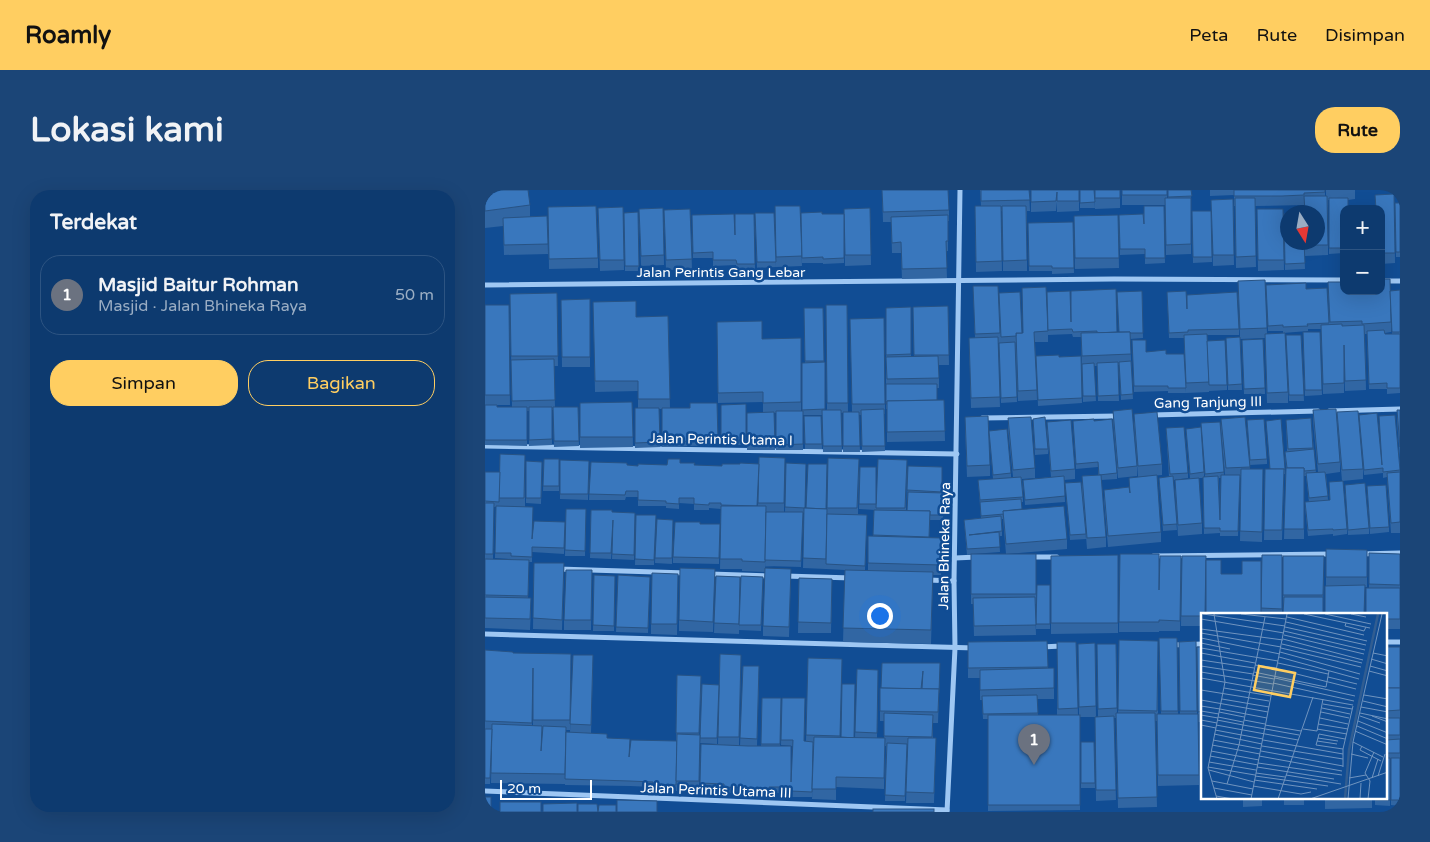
<!DOCTYPE html>
<html lang="id">
<meta charset="utf-8">
<style>
:root{--surface:#0d3a6f;--page:#1b4577;--text:#f1f3f6;--muted:#9aadc3;--line:#2d5482;--accent:#ffce61}
body{margin:0;font-family:"Varela Round",sans-serif;background:var(--page);color:var(--text)}
.controls{position:absolute;right:15px;top:15px;display:grid;overflow:hidden;border-radius:10px;box-shadow:0 5px 20px #0002}
.controls button{width:45px;height:45px;display:grid;place-items:center;padding:0;border:0;border-bottom:1px solid var(--line);background:var(--surface);color:var(--text);font:25px sans-serif}
.compass{position:absolute;left:795px;top:15px;width:45px;height:45px;border-radius:50%;background:var(--surface);box-shadow:0 5px 20px #0002;rotate:169deg}
.scale{position:absolute;left:15px;bottom:12px;width:92px;box-sizing:border-box;padding-left:5px;border:2px solid #fff;border-top:0;font-size:14px;line-height:18px;white-space:nowrap;color:#fff;-webkit-text-stroke:4px #114d94;paint-order:stroke}
.you{position:absolute;left:394px;top:425px;width:18px;height:18px;margin:-12px;border:4px solid #fff;border-radius:50%;background:#1a73e8;box-shadow:0 0 0 8px #1a73e833}
.badge{display:grid;place-items:center;width:32px;height:32px;border-radius:50%;background:var(--accent);color:#fff;font-size:16px;font-weight:700}
.pin{position:absolute;translate:-50% -41px;filter:drop-shadow(0 1px 2px #0008)}
.pin::after{content:'';position:absolute;top:26px;width:18px;height:15px;background:inherit;clip-path:polygon(0 0,100% 0,50% 100%)}
.list{margin:0;padding:0;list-style:none}
h2{display:flex;justify-content:space-between;align-items:center;height:65px;margin:0;padding:0 20px;font-size:21px}
h2 small{font-size:16px;font-weight:400;color:var(--muted)}
.list li{display:grid;grid-template-columns:32px 1fr auto;gap:15px;align-items:center;box-sizing:border-box;height:80px;margin:0 10px 10px;padding:0 10px;border:1px solid var(--line);border-radius:20px}
.list b{display:block;font-size:19px;white-space:nowrap}
.list p{margin:0;font-size:16px;white-space:nowrap;color:var(--muted)}
.list em{font-size:16px;font-style:normal;color:var(--muted)}
.actions{display:flex;gap:10px;padding:15px 20px}
.actions a{flex:1;padding:11px 0;border:1px solid var(--accent);border-radius:20px;text-align:center;font-size:18px;color:var(--accent)}
.actions .main{background:var(--accent);color:#111}
.map{position:relative;flex:none;width:915px;height:622px;overflow:hidden;border-radius:20px}
header{display:flex;align-items:center;gap:30px;box-sizing:border-box;height:70px;padding:0 25px;background:var(--accent);color:#111}
header strong{font-size:24px}
nav{display:flex;gap:28px;margin-inline-start:auto;font-size:18px}
.intro{display:flex;align-items:center;justify-content:space-between;box-sizing:border-box;height:120px;padding:0 30px}
h1{margin:0;font-size:35px}
.button{padding:12px 22px;border-radius:20px;background:var(--accent);color:#111;font-size:18px;font-weight:700}
main{display:flex;gap:30px;padding:0 30px}
aside{flex:1;background:var(--surface);border-radius:20px;box-shadow:0 5px 20px #0002}
.map>svg:first-child{display:block}
.lines{fill:none;stroke-linecap:round;stroke-linejoin:round}
.street{stroke:#9ec7f3;stroke-width:5}
.wall{fill:#3166a3;fill-rule:evenodd}
.building{fill:#3977bd;stroke:#285384}
.labels{text-anchor:middle;stroke-width:5;stroke-linejoin:round;paint-order:stroke}
.street-label{font-size:14px;fill:#fff;stroke:#114d94}
.inset-river{fill:none;stroke:#315d91;stroke-width:2.5}
.inset-road{fill:none;stroke:#7094bf;stroke-width:1}
.view{fill:#ffce61;fill-opacity:0.15;stroke:#ffce61;stroke-width:2.5}
.inset-edge{fill:none;stroke:#fff;stroke-width:2.5}
</style>
<header>
<strong>Roamly</strong>
<nav><a>Peta</a><a>Rute</a><a>Disimpan</a></nav>
</header>
<div class="intro"><h1>Lokasi kami</h1><a class="button">Rute</a></div>
<main>
<aside>
<h2>Terdekat<small></small></h2>
<ul class="list">
<li><span class="badge" style="background:#6b7280">1</span><div><b>Masjid Baitur Rohman</b><p>Masjid · Jalan Bhineka Raya</p></div><em>50 m</em></li>
</ul>
<div class="actions"><a class="main">Simpan</a><a>Bagikan</a></div>
</aside>
<div class="map">
<svg width="915" height="622" viewBox="0 0 915 622">
<rect width="100%" height="100%" fill="#114d94"/>
<g class="lines">
<g class="street">
<path d="M896,91h19"/>
<path d="M0,95l629,-6 230,1"/>
<path d="M844,221l71,-2"/>
<path d="M667,225l166,-4"/>
<path d="M497,228l136,-2"/>
<path d="M0,256l472,8"/>
<path d="M875,364l40,-1"/>
<path d="M668,366l179,-2"/>
<path d="M545,367h27"/>
<path d="M470,368l22,-1"/>
<path d="M73,379l129,4"/>
<path d="M225,384l59,2"/>
<path d="M300,386l67,2"/>
<path d="M443,390l26,1"/>
<path d="M0,444l490,14"/>
<path d="M901,452h14"/>
<path d="M686,455l32,-1"/>
<path d="M556,457l21,-1"/>
<path d="M0,601l462,19"/>
<path d="M462,622l8,-164 -1,-67 6,-391"/>
</g>
</g>
<g class="wall">
<path d="M0,0l45,15v12l17,-1 1,38 -44,1 -1,-29 -18,2z"/>
<path d="M397,0l67,20v11h-1v30h-2l1,27 -45,1 -1,-26h-9l-1,-31h-8z"/>
<path d="M495,0h49l1,21h-3v60h-24l-1,-60h-1l1,60 -26,1 -1,-66h6z"/>
<path d="M546,0h48v21l-22,1v-10l-1,9 -25,1z"/>
<path d="M595,0h14l1,18h-15z"/>
<path d="M610,0h25v18l-25,1z"/>
<path d="M637,0h45v8h1v-8h23v64l-25,1 -1,-50h-43z"/>
<path d="M725,0h115v6h1v-6h29v9l-7,1 -4,9v44l-15,1v-54h-1v55l-23,1 -1,-53v2l-49,1 1,61 -20,1 -1,-62h-1v-11l-24,1z"/>
<path d="M909,4l1,69 -14,1v-55z"/>
<path d="M748,9l1,66 -21,1 -2,-66z"/>
<path d="M910,13h5v54h-4z"/>
<path d="M290,16h25l2,60 -26,1z"/>
<path d="M679,16l1,57 -20,1v-10l-25,1 -1,-40 24,-1z"/>
<path d="M63,17l50,51v10l-49,1z"/>
<path d="M138,17l1,63 -24,1 -2,-63z"/>
<path d="M178,18l1,57 -23,1 -2,-57z"/>
<path d="M385,18l1,57 -26,1 -1,-57z"/>
<path d="M205,19l2,60 -26,1 -2,-60z"/>
<path d="M772,19h26l1,61 -26,1z"/>
<path d="M707,21h19l1,51 -19,1z"/>
<path d="M153,22l1,59h-14l-1,-58z"/>
<path d="M270,23h19l2,54 -19,1z"/>
<path d="M316,23l21,1h22v49l-21,1v-1h-21z"/>
<path d="M269,24l1,55 -18,1 -1,-5 -23,1v-8h-20l-1,-43 43,20z"/>
<path d="M799,24l20,28 1,27 -20,1z"/>
<path d="M633,25l1,53 -44,1 -1,-53z"/>
<path d="M588,32l1,51 -22,1v-3h-23l-1,-48z"/>
<path d="M780,90l2,54 21,58v11h-21l-2,-65 -25,1 2,51h-14l-2,-52 14,-1 -2,-46z"/>
<path d="M843,92l63,40v10l-6,1v1h7l-2,-43 10,-1v103l-13,1v-5h-18l-2,-55h-2l1,56 -21,1 -1,-33v35l-21,1 -2,-65h-13v2l-25,2v-2h-15l-2,-46 40,4 21,-1 2,37z"/>
<path d="M488,96l26,12 23,35 26,-2v11h-13l2,58 -19,1 -3,-59 2,60 -16,1 -2,-60h-1l2,64 -29,1 -2,-70h6z"/>
<path d="M657,101l1,47 -13,1 3,60 -12,1 -2,-35h-1l1,36h-21l-1,-35h-3l2,35 -13,1 -2,-65h-8l-1,-3 -24,1 -1,-43 24,28 46,12h2z"/>
<path d="M682,102l20,17 52,20v6h-32v9l20,41v5l-18,1v-7v8l-23,1 -2,-55h-15z"/>
<path d="M72,103l1,73h-4l1,41h23l1,39 -25,1 -1,-37h-1v35l-23,1v-35h-2v35l-42,-1v-140h24l1,100h-13v2h15l-2,-113z"/>
<path d="M105,109v68h-28l-1,-67z"/>
<path d="M108,112l43,15 32,-1 2,92h20l27,-5 1,42 -56,2v-38h-3l1,38 -25,1v-40h3v-17l-43,1z"/>
<path d="M341,115h21l1,107h4l-2,-93 35,85v10h-1l1,37 -23,1 -1,-37h-2l1,37h-17v-39h-2l1,39h-19l-1,-37h-19v35h-27v-37h-2l1,37h-28v-37h16v-11l-45,1 -1,-81 45,17 39,-1v73h1v-48h3l-1,-55h19l2,102h2z"/>
<path d="M463,116l1,59h-10v23h-2v12h7l1,41 -58,1v-33h-1v-101l25,-1v50h3l-1,-50z"/>
<path d="M818,142h17l2,63 -17,1z"/>
<path d="M801,145h15l3,66h-15z"/>
<path d="M778,149l2,55h-21l-2,-54z"/>
<path d="M647,150l14,12 20,2h18l2,39h-18v-2l-34,1z"/>
<path d="M551,166l23,1 22,-1 1,47 -44,3z"/>
<path d="M147,212l1,45 -53,1v-45z"/>
<path d="M261,214v41h-25v-40z"/>
<path d="M828,220l27,52v10l-14,2 2,26h2l-1,-18 18,47v5l-14,2v-2l-25,2 -3,-29v-5h4l-3,-26h-2v63h-20l2,-71 -1,-16 2,-1 -1,-31 25,-2 5,55 2,-1 -5,-51z"/>
<path d="M912,220h3v48l-3,-37z"/>
<path d="M628,221l24,55v10l-19,2 -5,-57z"/>
<path d="M852,222l26,57v10l-21,2 -5,-59z"/>
<path d="M649,224l28,50v11l-24,2 -4,-52z"/>
<path d="M910,225l5,57v61h-9l-4,-56 -4,1v-5l-19,2 -5,-55 22,32z"/>
<path d="M319,226h17l1,33h-17z"/>
<path d="M760,227l5,52h13l-1,73 -22,-1 1,-64 -1,1 -2,58h-18v-3l-16,1 -1,-56h-5l4,45v11l-24,2 -3,-46v-10l15,-1 -4,-50 18,43v5h1l-4,-54 19,-1 4,53h1l-4,-45v-11zM734,288h2l-1,42z"/>
<path d="M523,228l27,50v10l-13,1 1,18v5h-2l1,7 45,30v10l-61,5 -3,-35h-1v17h-3l1,16 -27,2h63v50h-1l1,31 -62,1 -1,-32h-2v-50l-4,1 -3,-35 17,-2 -3,-38 15,-1 -4,-48 22,42v5l2,-1 -5,-48z"/>
<path d="M548,229l15,30v5l-13,1z"/>
<path d="M762,230l20,39v5l-17,1z"/>
<path d="M588,231l44,52v6l-16,1 5,57v10l-19,2 -4,-50 3,40 -16,1 -5,-57 17,3v-10l16,-1v-8l-22,2z"/>
<path d="M781,231l19,48v5h-1l-2,66h-18l1,-71h5z"/>
<path d="M562,232l28,47v10l-11,1 1,22 -40,3 -2,-25 28,-3 -4,-44z"/>
<path d="M480,237l25,38v11l-23,1z"/>
<path d="M681,238l22,45v5l-15,2 4,50 -14,1 -4,-53 10,-1z"/>
<path d="M40,265v52l8,29 32,-14 -1,32 -32,-2v10h-3l-1,36 3,11 -1,21 -45,-2v-156h15zM9,317h2l-1,51 16,1h-18z"/>
<path d="M274,267l26,1 -1,54h1l1,-49 19,45 22,1 1,-51 31,1 -1,55 9,1 -2,55 3,1v-35h5l1,-26h2l2,-51 29,1 -1,51h1l1,-45 34,1v26h2l-1,27h-13l-1,18 13,11 -1,26h-8l-2,69 -88,-2 2,-72 -19,-1 1,-51 -1,51 -23,-1 1,-55h-1l-2,54 -36,-1 1,-53 -1,59 -23,-1v-2h-22l1,-60 -12,-1v2h-15v-6l-15,-1v6l-13,-1v-2h-28v-9h-12l-1,3h-36l2,-38 47,4 29,-1 13,-2 14,2 64,41z"/>
<path d="M59,269h15v32h-16z"/>
<path d="M75,270l29,1 -1,39 -28,-1z"/>
<path d="M41,271l16,1 -1,42 -15,-1z"/>
<path d="M375,277h16v43l-17,-1z"/>
<path d="M644,288l32,54v10l-53,5 -4,-47v-10l25,-2z"/>
<path d="M860,295l24,43v6l-21,1z"/>
<path d="M882,296l22,41v5l-19,2z"/>
<path d="M81,319h20l-1,47h-20z"/>
<path d="M106,320l21,2 23,1 -1,47 -22,-1 1,-28 -2,28 -21,-1z"/>
<path d="M151,325h20l-2,50h-19z"/>
<path d="M172,329l16,1 -1,44 -17,-1z"/>
<path d="M215,334h20l-1,40 -46,-1v-6z"/>
<path d="M841,359l41,1v37l-41,-1z"/>
<path d="M884,363l31,1v75h-14v-15l-17,-26z"/>
<path d="M635,364l39,35 22,-33 -1,75h-21v1h-40z"/>
<path d="M633,365v78l-67,1v-78z"/>
<path d="M777,365h20v59h-21z"/>
<path d="M697,366l21,58v12h-22z"/>
<path d="M798,366h41l-1,58h-40z"/>
<path d="M49,373h30l-2,67 -29,-1z"/>
<path d="M230,379l-2,63 -34,-1v-11z"/>
<path d="M306,379l-2,68 -26,-1v-10z"/>
<path d="M107,380l-1,60h-27v-10z"/>
<path d="M193,384l-1,61 -26,-1v-10z"/>
<path d="M109,385l21,1 -1,55h-21z"/>
<path d="M133,385l32,2 -2,56 -32,-1z"/>
<path d="M231,386l24,1 -1,57 -25,-1z"/>
<path d="M256,386l22,1 -2,54 -22,-1z"/>
<path d="M314,388l33,1 -1,54h-33z"/>
<path d="M552,395h13v44h-14z"/>
<path d="M674,448h18l1,76h2l-1,-72 17,-1 1,73h1l-1,-67h6v75h-5l1,63 -41,1 -1,-65h-2l2,86 -39,1 -2,-90h-2l2,82 -20,1 -1,-84h3l-1,-73h19l1,69h1l1,-73 39,1v73h3z"/>
<path d="M562,451l1,27h6v31h-17l1,16h19v-73h19l2,73h1l-1,-71 17,-1 1,74h-16v93l-92,1v-92h-5l-1,-19h-2v-22h-12v-36z"/>
<path d="M915,457v159l-9,-1v-47l-1,1v47l-15,-1v-7h11v-118z"/>
<path d="M0,460l28,3 58,12 -1,65h-4v6l4,-4 3,-77 20,11 -2,67 16,5 23,17 46,-14 1,-66 24,11 -2,49h1l-1,57 -23,-1v-6v5h-23v-3l-23,-1 -65,-1v-4v3l-74,-1 1,-51 -2,52h-5zM48,490v46h-1z"/>
<path d="M235,464l21,1 -2,91h1l3,-80 16,11 -2,69h4l1,-48h19l-1,48 11,36 2,-36 -12,-1 1,-47 22,43h2l2,-83 34,1 -2,78 15,1 2,-69 21,1 -1,68h7v-17h-4v-33l60,-25 -2,60h-5v15h3l-2,65h-28l2,-56h-1l-2,54h-20l1,-55h-1l-1,43 -48,-2v13l-24,-1 2,-53h-1l-1,51h-21v-4h-22v4h-22v-4h-23v-4l-24,-1 1,-44h17z"/>
<path d="M217,494l17,1 -2,59 -17,-1z"/>
<path d="M596,552h13l1,46h-14z"/>
<path d="M758,608h19v8l-19,1z"/>
<rect x="799" y="608" width="20" height="7"/>
<path d="M840,608h47v10l-47,1z"/>
</g>
<g class="building">
<path d="M0,0h43l2,15 -45,6z"/>
<path d="M397,0h66l1,20 -66,2z"/>
<path d="M496,0h48l1,10 -49,1z"/>
<path d="M546,0h48v11h-22v-9l-1,9 -25,1z"/>
<path d="M595,0h14l1,12 -15,1z"/>
<rect x="610" y="0" width="25" height="8"/>
<rect x="637" y="0" width="45" height="5"/>
<path d="M683,0h23l1,6 -24,1z"/>
<path d="M749,0h91v2l-21,1v2l-22,1h-48z"/>
<path d="M909,4l1,59h-14v-44h-5l-1,-14z"/>
<path d="M819,6h23l1,49h-23v-3h12v-30h-12z"/>
<path d="M680,8h26v46l-25,1z"/>
<path d="M750,8h20l1,58 -20,1z"/>
<path d="M844,8h19v11h-4v39h-15z"/>
<path d="M748,9l1,56h-21l-2,-55z"/>
<path d="M910,13h5v49h-4z"/>
<path d="M111,16l2,52 -49,1 -1,-52z"/>
<path d="M290,16h25l2,50 -26,1z"/>
<path d="M490,16h26l1,55 -26,1z"/>
<path d="M517,16h24l1,54 -24,1z"/>
<path d="M659,16h20l1,52h-20v-9h-25l-1,-34 24,-1 1,10z"/>
<path d="M138,17l1,53h-24l-2,-52z"/>
<path d="M178,18l1,47 -23,1 -2,-47z"/>
<path d="M385,18l1,47h-26l-1,-46z"/>
<path d="M205,19l2,50 -26,1 -2,-50z"/>
<path d="M772,19h26l1,51h-26z"/>
<path d="M707,21h19l1,46h-19z"/>
<path d="M153,22l1,54h-14l-1,-53z"/>
<path d="M337,22v2h22v44l-21,1v-2l-21,1 -1,-45z"/>
<path d="M270,23h19l2,49h-19z"/>
<path d="M249,24l1,21v-21h19l1,50h-18l-1,-4h-23v-8l-20,1 -1,-38z"/>
<path d="M799,24h3v28h17l1,21 -20,1z"/>
<path d="M463,25v26h-2l1,27 -45,1 -1,-27 -9,1 -1,-26z"/>
<path d="M633,25l1,43h-44l-1,-42z"/>
<path d="M62,26l1,28 -44,1 -1,-27z"/>
<path d="M588,32l1,46h-22v-2h-23l-1,-43z"/>
<path d="M896,89h9l1,43 -29,2v-3l-32,1 -2,-40h16v9h37z"/>
<path d="M780,90l2,48 -27,1 -2,-48z"/>
<path d="M821,93v6l21,-1 2,35 -22,1 1,2 -25,1v-2l-15,1 -2,-41z"/>
<path d="M488,96h25l2,47 -25,1z"/>
<path d="M561,97l2,44 -14,1 3,58 -19,1 -2,-58h7l-1,-45z"/>
<path d="M631,99l1,43 -20,1v-2l-24,1 -1,-3 -24,1 -1,-38 23,-1 1,31v-31z"/>
<path d="M915,100v42h-8l-2,-41z"/>
<path d="M657,101l1,42h-13v-1h-11l-2,-40z"/>
<path d="M701,101l1,18v-14l50,-3 2,37 -51,1v2l-19,1 -2,-41z"/>
<path d="M535,102l2,41h-6v3l-15,1 -2,-44z"/>
<path d="M72,103l1,63h-47l-1,-62z"/>
<path d="M105,109v58h-28l-1,-57z"/>
<path d="M151,111v16l32,-1 2,83h-32v-18h-43l-2,-79z"/>
<path d="M0,115h24l1,90h-25z"/>
<path d="M341,115h21l1,98h-21z"/>
<path d="M463,116l1,49h-35l-1,-48z"/>
<path d="M426,117v47l-25,1v-47z"/>
<path d="M319,118h19l1,53h-19z"/>
<path d="M399,128l1,86h-33l-2,-85z"/>
<path d="M277,131v18l39,-1v64l-38,1v-11l-45,1 -1,-71z"/>
<path d="M857,134v2l22,-1 2,55 -21,1 -1,-36v38l-21,1 -2,-59z"/>
<path d="M899,140l1,4h15v54h-13v-5l-18,1 -2,-53z"/>
<path d="M645,142l1,22 -49,2 -1,-23z"/>
<path d="M818,142h17l2,58h-17z"/>
<path d="M800,143l3,59 -21,1 -2,-59z"/>
<path d="M722,144l2,48 -23,1 -2,-48z"/>
<path d="M801,145h15l3,60h-15z"/>
<path d="M513,147l2,60 -29,1 -2,-60z"/>
<path d="M755,147l2,47 -14,1 -2,-47z"/>
<path d="M778,149l2,49 -21,1 -2,-49z"/>
<path d="M647,150h14v12l20,-2v4h18l2,34h-18v-2h-34z"/>
<path d="M740,150l2,45h-18l-2,-44z"/>
<path d="M530,152l2,55 -16,1 -2,-55z"/>
<path d="M574,165v2l22,-1 1,42 -44,2 -2,-44z"/>
<path d="M453,166l1,22 -52,1 -1,-22z"/>
<path d="M69,169l1,41 -43,1 -1,-41z"/>
<path d="M646,171l2,33 -12,1 -2,-33z"/>
<path d="M340,172v47l-23,1v-47z"/>
<path d="M633,172l1,33 -21,1 -1,-33z"/>
<path d="M609,173l2,33h-13l-1,-32z"/>
<path d="M401,194h51v16l-50,1v3h-1z"/>
<path d="M459,210l1,31 -58,1v-31z"/>
<path d="M147,212l1,35h-53v-34z"/>
<path d="M205,213h27l1,37 -56,2v-34h28z"/>
<path d="M261,214v36h-25v-35z"/>
<path d="M0,215h12v2h30v33h-42z"/>
<path d="M44,217h23v32l-23,1z"/>
<path d="M68,217h25l1,34h-25z"/>
<path d="M150,218h24l1,34 -25,1z"/>
<path d="M399,219l1,37h-23l-1,-36z"/>
<path d="M647,219l5,57 -19,2 -5,-57z"/>
<path d="M851,219l4,53 -22,2 -5,-54z"/>
<path d="M337,220h19l1,36h-19z"/>
<path d="M912,220h3v37z"/>
<path d="M291,221h27v33l-27,1z"/>
<path d="M873,221l5,58 -21,1 -5,-58z"/>
<path d="M289,222l1,32h-28v-31z"/>
<path d="M358,222h16l1,34h-17z"/>
<path d="M672,222l5,52 -24,2 -4,-52z"/>
<path d="M892,223l5,52 -3,-49 16,-1 5,55 -17,2v-4l-19,2 -5,-55z"/>
<path d="M319,226h17l1,28h-17z"/>
<path d="M503,226l2,49 -23,1 -2,-49z"/>
<path d="M546,227l4,51 -22,2 -5,-52z"/>
<path d="M560,227l3,32h-13l-2,-30z"/>
<path d="M760,227l5,50 -24,1 -5,-49z"/>
<path d="M826,228l2,30 -25,1 -2,-29z"/>
<path d="M609,229v2l18,-2 5,54 -18,2 -1,-13 -22,2 -3,-43z"/>
<path d="M779,229l3,40 -17,1 -3,-40z"/>
<path d="M796,229l4,50h-15l-4,-48z"/>
<path d="M586,230l4,49 -24,2 -4,-49z"/>
<path d="M735,232l4,50 -19,2 -4,-51z"/>
<path d="M699,237l4,46 -18,1 -4,-46z"/>
<path d="M716,237l3,45 -14,2 -4,-45z"/>
<path d="M522,239l4,44 -18,2 -4,-44z"/>
<path d="M829,259l2,21 -12,1v-3h-17l-2,-16z"/>
<path d="M15,264l25,1 -1,43h-25z"/>
<path d="M274,267l26,1 -1,45h-26z"/>
<path d="M343,268l31,1 -2,49h-30z"/>
<path d="M59,269h15v27h-16z"/>
<path d="M183,269h12v4h15l-1,2 28,1v-2h18v-1l19,1 -2,42 -36,-1v-2h-12v2l-15,-1v-6h-15v6l-13,-1v-2l-28,-1v-9h-12l-1,4 -36,-1 2,-32 36,1v2l11,1v-2l29,1z"/>
<path d="M393,269l29,1 -2,48h-29z"/>
<path d="M75,270l29,1 -1,33h-28z"/>
<path d="M41,271l16,1 -1,36h-15z"/>
<path d="M301,273l20,1 -1,44 -20,-1z"/>
<path d="M323,274h19l-1,45 -20,-1z"/>
<path d="M423,276l34,1v25l-35,-2z"/>
<path d="M375,277h16v37h-17z"/>
<path d="M801,278h18v61h-20z"/>
<path d="M756,279h22l-1,63 -22,-1z"/>
<path d="M780,279h19l-2,61h-18z"/>
<path d="M0,282h15l-1,30 -14,-1z"/>
<path d="M840,282l3,24 -19,2 -3,-25z"/>
<path d="M915,282v50l-9,1 -4,-50z"/>
<path d="M616,285l5,62 -19,1 -5,-62z"/>
<path d="M672,285l4,57 -53,4 -4,-46 25,-3 1,6 -1,-15z"/>
<path d="M736,285h19l-2,56h-18v-3h-16l-1,-51 15,-1 2,44z"/>
<path d="M579,286l1,20 -40,4 -2,-20z"/>
<path d="M688,286l4,48 -14,1 -4,-47z"/>
<path d="M536,287l2,20 -43,3 -2,-20z"/>
<path d="M714,288l3,45 -24,2 -3,-45z"/>
<path d="M858,291l4,48 -14,1v-1l-25,1 -3,-28 25,-2 -1,-18z"/>
<path d="M596,292l5,52 -16,1 -5,-52z"/>
<path d="M880,293l4,45 -21,2 -3,-45z"/>
<path d="M901,295l3,42 -19,1 -3,-42z"/>
<path d="M423,302l36,1 -1,22h-13v-4h-23z"/>
<path d="M536,309l1,10 -19,2 1,3 -23,2 -1,-14z"/>
<path d="M0,313h9l-1,51h-8z"/>
<path d="M11,316l37,1 -1,32 2,-18 31,1 -1,26 -32,-1v10l-21,-1v-3h-16z"/>
<path d="M236,316h45l-1,56 -23,-1v-2h-22z"/>
<path d="M579,316l3,33 -61,5 -3,-33z"/>
<path d="M319,318l23,1 -1,50 -23,-1z"/>
<path d="M81,319h20l-1,42 -20,-1z"/>
<path d="M106,320h21v2l23,1 -1,42 -22,-1 1,-34 -2,33h-21z"/>
<path d="M389,320l56,1 -1,26 -56,-2z"/>
<path d="M281,322h37l-2,49 -36,-1z"/>
<path d="M342,324l40,1 -2,51 -39,-2z"/>
<path d="M151,325h20l-2,45 -19,-1z"/>
<path d="M516,326l1,15 -33,4 30,-3 1,15 -33,2 -3,-29z"/>
<path d="M172,329l16,1 -1,38h-17z"/>
<path d="M190,332h25v2h20l-1,34 -46,-1z"/>
<path d="M383,346l74,2 -1,27 -73,-2z"/>
<path d="M841,359l41,1v27h-41z"/>
<path d="M884,363l31,1v31l-31,-1z"/>
<rect x="486" y="364" width="65" height="40"/>
<path d="M635,364h39v36l1,-34h21l-1,65 -21,-1v2h-40z"/>
<path d="M633,365v68h-67v-67z"/>
<path d="M777,365h20v54l-21,-1z"/>
<path d="M697,366h24l-1,58h-2v2h-22z"/>
<path d="M798,366h41l-1,39h-40z"/>
<path d="M0,369l44,1 -1,36 -43,-1z"/>
<path d="M721,370h15v14h21v-13h19v53h-55z"/>
<path d="M49,373h30l-2,57 -29,-2z"/>
<path d="M195,378l35,1 -2,53 -34,-2z"/>
<path d="M280,378l26,1 -2,58 -26,-1z"/>
<path d="M81,380h26l-1,50h-27z"/>
<path d="M360,380l88,2 -2,58 -88,-2z"/>
<path d="M167,383l26,1 -1,50h-26z"/>
<path d="M109,385l21,1 -1,50 -21,-1z"/>
<path d="M133,385l32,2 -2,51 -32,-1z"/>
<path d="M231,386l24,1 -1,47 -25,-1z"/>
<path d="M256,386l22,1 -2,48h-22z"/>
<path d="M314,388l33,1 -1,44 -33,-1z"/>
<path d="M552,395h13v39h-14z"/>
<path d="M880,395l-1,29h-39v-28z"/>
<path d="M881,398h34v31h-14v-5h-20z"/>
<path d="M0,407l46,1 -1,21 -45,-1z"/>
<path d="M550,407l1,28 -62,1 -1,-28z"/>
<path d="M799,407h39v17h-40z"/>
<path d="M674,448h18l1,73h-17z"/>
<path d="M634,450l39,1 -1,70 -39,-1z"/>
<path d="M562,451l1,26 -80,1v-26z"/>
<path d="M711,451l1,70h-17l-1,-69z"/>
<path d="M572,452h19l2,66 -20,1z"/>
<path d="M610,453l1,63 -17,1 -1,-63z"/>
<path d="M612,454h19l1,64 -19,1z"/>
<path d="M712,457h6v64l-5,1z"/>
<path d="M901,457h14v41h-13z"/>
<path d="M0,460l28,2v1l58,1 -1,66h-37v-52l-1,55 -47,-2z"/>
<path d="M235,464l21,1 -2,82h-21z"/>
<path d="M88,465h20l-2,70 -21,-1z"/>
<path d="M323,468l34,1 -2,77 -34,-1z"/>
<path d="M397,473h58l-1,30v-4h-17l1,-18 -2,18 -40,-1z"/>
<path d="M258,476h16l-2,73 -17,-1z"/>
<path d="M569,478v20l-74,2v-20z"/>
<path d="M372,479l21,1 -1,63 -22,-1z"/>
<path d="M192,485l24,1 -2,57h-23z"/>
<path d="M901,490l1,8h13v22l-14,1z"/>
<path d="M217,494l17,1 -2,53h-17z"/>
<path d="M357,494h13l-1,54 -13,-1z"/>
<path d="M395,498l59,1 -1,23 -58,-1z"/>
<path d="M552,505l1,18 -55,1 -1,-18z"/>
<path d="M277,508h19l-1,46h-19z"/>
<path d="M297,508h23l-1,43 9,1 -1,50 -21,-1v-4h-22v5h-22v-4l-23,-1v-3l-24,-1 1,-39 47,2h43v36l2,-42h-12z"/>
<path d="M399,523l49,2 -1,22 -48,-1z"/>
<path d="M631,523h39l2,84 -39,1z"/>
<path d="M672,524h41l1,61h-41z"/>
<rect x="503" y="525" width="92" height="90"/>
<path d="M629,526l2,74h-20l-1,-73z"/>
<rect x="901" y="528" width="14" height="17"/>
<path d="M7,534l50,2 -1,25 2,-25 23,1 -1,47 -74,-1z"/>
<path d="M0,539h7l-2,49h-5z"/>
<path d="M81,542l41,2v4l23,1 -1,18 2,-17 46,1 -1,44 -23,-1v-2l-23,-1 -65,-2z"/>
<path d="M192,544l23,1 -1,46h-23z"/>
<path d="M329,547l71,1 -1,40 -48,-1v12h-24z"/>
<path d="M423,548h28l-2,55 -28,-1z"/>
<path d="M915,549v14h-14v-13z"/>
<path d="M596,552h13l1,41h-14z"/>
<path d="M402,553l20,1 -2,52 -20,-1z"/>
<path d="M901,568h4v42h-15v-2h11z"/>
<rect x="906" y="568" width="9" height="42"/>
<rect x="0" y="607" width="6" height="15"/>
<path d="M132,610l40,1v11h-40z"/>
<rect x="15" y="612" width="41" height="10"/>
<path d="M92,613v9h-34v-8z"/>
<path d="M93,614h19l1,8h-20z"/>
<path d="M114,615h17v7h-18z"/>
<rect x="388" y="619" width="61" height="3"/>
</g>
<g class="labels">
<g class="street-label">
<text x="236" y="87">Jalan Perintis Gang Lebar</text>
<text transform="translate(723 212) rotate(-1)" y="5">Gang Tanjung III</text>
<text transform="translate(236 249) rotate(1)" y="5">Jalan Perintis Utama I</text>
<text transform="translate(459 356) rotate(-89)" y="5">Jalan Bhineka Raya</text>
<text transform="translate(231 600) rotate(2)" y="5">Jalan Perintis Utama III</text>
</g>
</g>
<g transform="translate(716 423)">
<rect width="186" height="186" fill="#114d94"/>
<path class="inset-river" d="M144,186l4,-49 29,-136"/>
<path class="inset-road" d="M2,1l82,12M13,1l11,68 -17,86 9,31M40,1l45,5M103,1l66,14M124,1l46,10M150,1l15,3M86,4l77,18M0,6l83,14M85,9l81,19M145,10l-1,3 8,2 11,3 2,-4M84,14l81,18M0,16l82,11M83,18l81,19M0,20l80,14M83,22l80,19M0,25l79,16M82,26l80,21M0,30l29,6M81,31l80,19M0,35l77,13M80,35l80,19M79,39l80,22M0,40l54,10M172,40l15,3M78,44l80,22M170,46l17,5M0,47l53,8M77,50l50,11M54,52l22,3M0,53l52,8M169,53l18,5M76,56l79,20M168,58l19,5M0,59l72,12M53,59l72,15 3,-16M51,62l22,4M127,64l29,7M0,65l152,27M74,65l80,18M72,70l81,18M23,75l47,8M0,77l68,11M163,82l24,4M21,86l47,8M0,87l67,12M162,88l25,6M122,91l29,5M0,93l19,3M160,94l27,5M121,95l28,6M19,96l47,9M0,98l18,3M18,99l25,5M120,99l28,6M159,100l28,6M0,102l17,3M159,103l20,7M171,103l16,6M17,104l25,5M119,105l28,6M0,107l16,3M16,107l26,5M43,107l21,4M157,108l30,12M117,111l30,5M0,112l15,3M15,112l82,15M42,112l56,10M64,112l36,6M156,113l31,13M102,116l14,2 6,-32M116,116l30,5M14,117l48,9M154,118l33,14M13,121l48,10M117,125l20,3M12,127l48,9M62,127l80,14M116,128l20,3M152,129l30,15M11,132l48,9M61,133l81,13M161,133l-2,4 21,11M142,136l-27,-4 2,-7 1,-4 26,5M10,138l48,9M60,138l82,15M150,141l17,4M9,143l48,9M58,143l83,15M8,149l47,8M57,150l84,12M7,154l47,8M56,154l77,12M142,154v-18l10,-43M8,157l45,12M55,160l29,4M85,162l55,9M54,163l73,10M177,163l7,-22M148,165l17,-3M171,165l6,-19M53,167l63,9M11,168l41,8M26,171l12,-39 26,-128M52,173l48,8 10,-2M13,175l38,7M15,183l17,3M50,186l36,-185M77,186l35,-102M109,186l78,-27M147,186l5,-57 29,-128M159,186l1,-16M167,186l2,-18 -5,-8 9,-21"/>
<path class="view" d="M58,53l36,7 -5,24 -36,-7z"/>
<rect width="186" height="186" class="inset-edge"/>
</g>
</svg>
<div class="controls">
<button>+</button>
<button>−</button>
</div>
<svg class="compass" viewBox="-18 -18 36 36"><path d="M0-13l5 13h-10z" fill="#e53935"/><path d="M0 13l5-13h-10z" fill="#9aadc3"/></svg>
<div class="scale">20 m</div>
<div class="you"></div>
<div class="pin badge" style="left:549px;top:575px;background:#6b7280">1</div>
</div>
</main>
